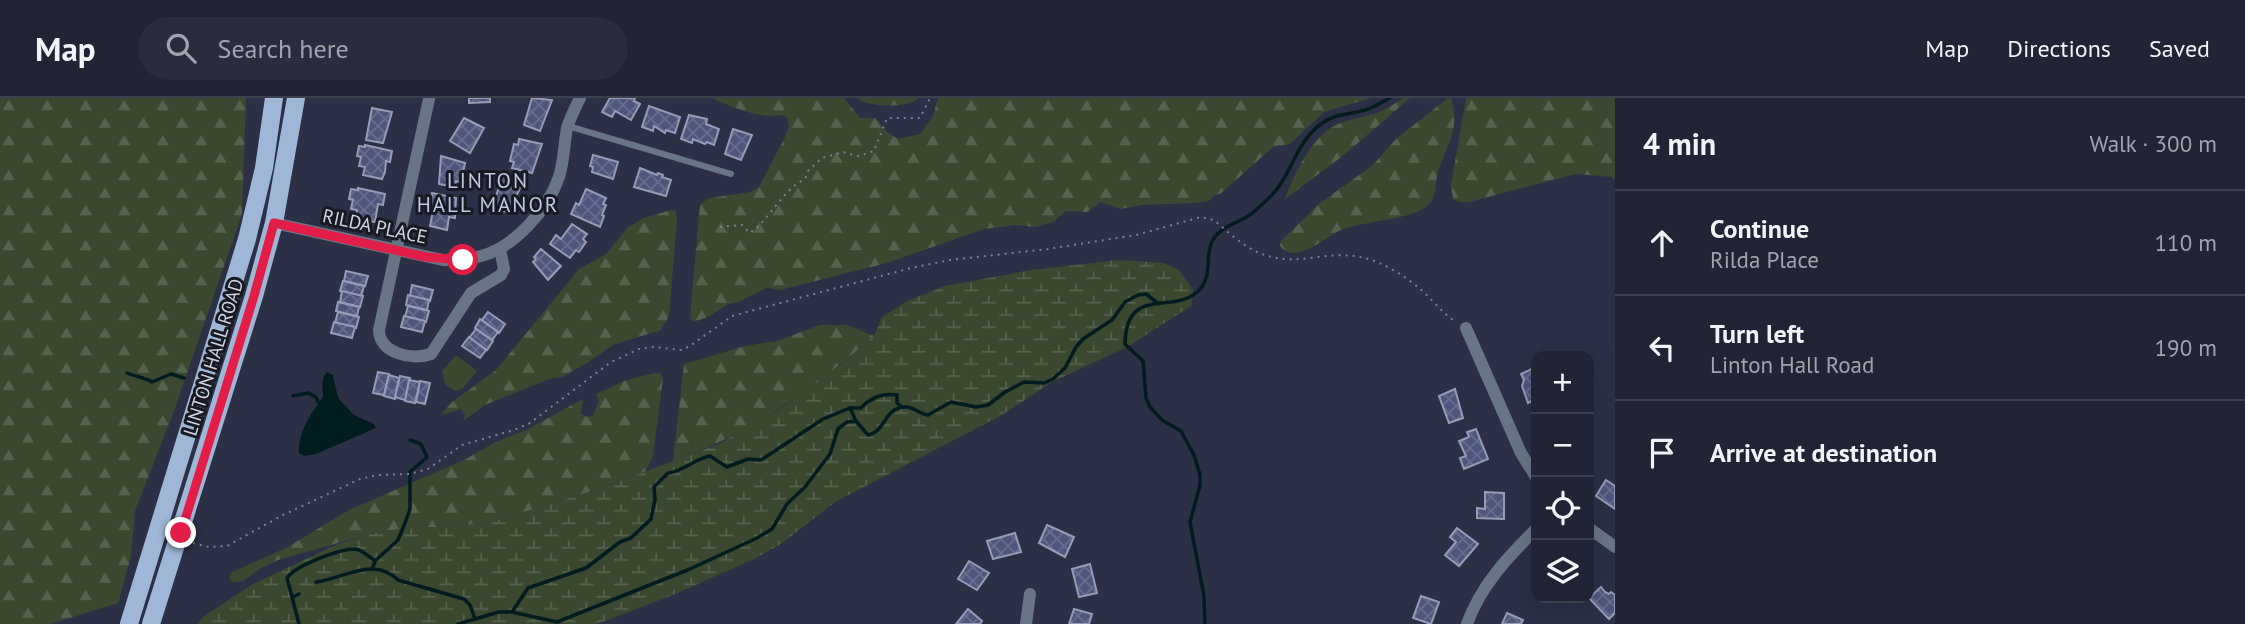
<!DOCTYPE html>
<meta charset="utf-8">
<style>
:root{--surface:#202434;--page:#282c3c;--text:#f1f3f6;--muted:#a2a4ac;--line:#3d414f}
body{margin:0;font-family:"PT Sans",sans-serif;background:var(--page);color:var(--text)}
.controls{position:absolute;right:21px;bottom:21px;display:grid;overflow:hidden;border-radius:14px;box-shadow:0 7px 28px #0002}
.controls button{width:63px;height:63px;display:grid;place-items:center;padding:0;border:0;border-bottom:2px solid var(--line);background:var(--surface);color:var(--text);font:35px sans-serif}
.stop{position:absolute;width:21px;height:21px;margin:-16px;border:5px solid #e11d48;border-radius:50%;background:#fff}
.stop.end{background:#e11d48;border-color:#fff;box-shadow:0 2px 7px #0008}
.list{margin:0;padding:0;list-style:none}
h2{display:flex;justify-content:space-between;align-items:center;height:91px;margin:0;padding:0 28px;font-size:30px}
h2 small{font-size:23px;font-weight:400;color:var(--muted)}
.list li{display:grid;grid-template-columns:46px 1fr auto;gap:21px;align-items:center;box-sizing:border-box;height:105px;padding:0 28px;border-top:2px solid var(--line)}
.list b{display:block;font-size:26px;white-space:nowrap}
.list p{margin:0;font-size:23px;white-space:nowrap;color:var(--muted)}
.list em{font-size:23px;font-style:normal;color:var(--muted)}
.icon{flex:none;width:38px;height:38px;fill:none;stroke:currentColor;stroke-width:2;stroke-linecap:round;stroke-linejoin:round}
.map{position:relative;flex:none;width:1615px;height:526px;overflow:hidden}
header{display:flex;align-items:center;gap:42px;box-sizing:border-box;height:98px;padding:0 35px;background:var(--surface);border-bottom:2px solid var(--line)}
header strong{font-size:33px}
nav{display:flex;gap:38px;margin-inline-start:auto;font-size:24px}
.search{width:490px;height:63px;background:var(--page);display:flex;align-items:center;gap:18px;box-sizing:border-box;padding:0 24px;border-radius:38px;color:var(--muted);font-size:26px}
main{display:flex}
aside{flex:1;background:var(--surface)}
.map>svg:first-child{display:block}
.forest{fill:url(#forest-firs)}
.wetland{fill:url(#wetland-marsh)}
.green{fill:#3a4830}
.water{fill:#001c1e}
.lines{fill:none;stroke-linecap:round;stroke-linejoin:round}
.stream{stroke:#001c1e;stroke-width:3.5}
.building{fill:url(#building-cross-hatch);stroke:#969cb7;stroke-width:2}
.path{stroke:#7a7e90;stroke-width:2;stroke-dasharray:2 5;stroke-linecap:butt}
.service{stroke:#697585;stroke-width:6}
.minor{stroke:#697585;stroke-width:12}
.primary{stroke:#9fb7d7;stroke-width:18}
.route{stroke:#e11d48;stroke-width:9}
.labels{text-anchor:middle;stroke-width:6;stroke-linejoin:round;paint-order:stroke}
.street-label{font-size:19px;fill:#d1d4e3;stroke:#171923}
.neighbourhood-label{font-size:21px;letter-spacing:2px;fill:#c1c8e4;stroke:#171923}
</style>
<header>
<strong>Map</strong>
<div class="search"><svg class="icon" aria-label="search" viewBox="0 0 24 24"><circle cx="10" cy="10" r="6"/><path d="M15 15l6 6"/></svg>Search here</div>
<nav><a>Map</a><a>Directions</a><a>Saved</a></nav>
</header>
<main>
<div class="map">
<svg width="1615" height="526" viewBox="0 0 1615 526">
<defs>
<pattern id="forest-firs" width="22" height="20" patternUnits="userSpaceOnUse" patternTransform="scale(1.75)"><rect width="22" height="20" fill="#3a4830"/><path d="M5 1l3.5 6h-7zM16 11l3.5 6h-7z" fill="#55624e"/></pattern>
<pattern id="wetland-marsh" width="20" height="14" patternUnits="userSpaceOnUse" patternTransform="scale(1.75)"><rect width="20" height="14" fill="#3a4830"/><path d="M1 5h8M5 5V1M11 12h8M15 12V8" fill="none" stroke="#55624e"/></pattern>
<pattern id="building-cross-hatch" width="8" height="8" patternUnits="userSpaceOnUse" patternTransform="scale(1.75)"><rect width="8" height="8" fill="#4f567c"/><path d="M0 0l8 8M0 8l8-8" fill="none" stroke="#676d8e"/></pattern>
</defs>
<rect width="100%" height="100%" fill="#2b3046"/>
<g class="forest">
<path d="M0,0h246l-4,116 -68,197 -39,100 -4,45 -13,47 -68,21h-50z"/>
<path d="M712,0h132l16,20h15l12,14 11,7 22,-5 13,-18 5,-18h433l-47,14 -34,32 -17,3 -53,47 -5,1 -6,6 -15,2 -52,2 -21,4 -20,-7 -14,10 -21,-1 -13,11 -18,5 -19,-2 -32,4 -97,34 -107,27 -13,-2 -29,14 -10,2 -20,13 -15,5 -3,-5 10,-113 10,-6 40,-6 9,-5 26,-50 4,-10 -1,-8 -4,-4c-24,4 -50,-7 -72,-17z"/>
<path d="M857,0h61c-9,11 -51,9 -61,0z"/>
<path d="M1403,0h7l-66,57 -59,44c10,-27 28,-67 58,-77 26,-8 35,-6 60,-24z"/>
<path d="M1448,0h3c3,9 4,18 3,27 -2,18 -13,33 -17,51 -2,11 0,21 -9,29 -18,16 -62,15 -87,25 -17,7 -45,36 -61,16l1,-5 39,-38 53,-38 23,-26z"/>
<path d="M1466,0h149v83l-3,-4 -36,-3 -107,28h-10l-6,-3 -2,-14z"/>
<path d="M671,112l5,1 1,9 -8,96 -8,14 -48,15 -26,18 -25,14 -13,2 -64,26 -22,16 2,-6 -4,-6 -20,6 10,-12 45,-33 83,-101 27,-15 22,-27 16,-9z"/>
<path d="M820,227h28l26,11c-64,56 -121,96 -201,125l11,-97 61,-18 32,-5z"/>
<path d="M655,275h5l3,5 -10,78 -7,15 -50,19 -98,30 -47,8 -35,-1 -43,6 -95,27 -17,8 -18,13 -10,1 -4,-4 3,-6 54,-24 63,-38 115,-50 30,-17 34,-14 55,-30 -2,15 7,3 5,-2 6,-15 -3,-6 28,-13z"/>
</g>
<path class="wetland" d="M1118,162l46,3 15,7 14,20 -2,16 -64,41 -75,35 -50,33 -167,87 -54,42 -27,15 -81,36 -76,29h-399l5,-7 50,-33 85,-40 35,-11 43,-6 35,1 47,-8 98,-30 120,-45 66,-37 61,-45 31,-27 8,-19 25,-16 38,-15 86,-16z"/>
<path class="green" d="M456,257l21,16 -14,17 -8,3 -10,-7 -3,-13z"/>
<path class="water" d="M327,274l6,3 5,23 16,17 20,9 2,4 -60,26 -12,2 -5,-3c-1,-21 12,-40 24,-56 0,-8 -3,-18 4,-25z"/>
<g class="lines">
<g class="stream">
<path d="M127,275c9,4 17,4 25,9l19,-8 13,4"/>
<path d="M293,298l15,-3 8,4 2,5"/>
<path d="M850,310h11c9,-10 22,-15 36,-13v8l5,4"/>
<path d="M373,469l2,-6 23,-21 7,-17 5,-14v-37l17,-15 -6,-13 -11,-4"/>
<path d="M316,484c29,-4 58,-26 82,-2l66,19 6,6 5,14"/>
<path d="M293,499l6,-3"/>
<path d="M512,514l16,-24 58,-20 34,-26 11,-4 20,-19 4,-19 -1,-13 14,-14c16,-2 26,-14 42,-17l17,11 21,-8 13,1 62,-41 27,-11 6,13"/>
<path d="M299,526l-12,-46c9,-13 53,-29 68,-29 8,1 14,8 20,12"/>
<path d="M458,526l41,-12h13l45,10 133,-53 67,-31 15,-9 15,-25 18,-17 25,-33 8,-25 9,-7 9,-1 12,14c18,-3 16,-29 39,-28 8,1 13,7 21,8l23,-13 25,5 12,-2 17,-13 19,-10 20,1 9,-4 12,-11 11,-21 7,-8 29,-19 13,-18 13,-7 8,-1 13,10"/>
<path d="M1205,526l-1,-28 -14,-74 10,-37v-10l-6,-20 -13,-24 -19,-11 -12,-13 -4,-9 -3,-37 -18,-17c1,-62 52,-26 76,-56 12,-15 3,-36 13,-50 8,-11 20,-14 31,-20 9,-5 17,-14 25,-21 21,-20 25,-54 51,-73 15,-12 33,-9 50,-16 6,-3 13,-7 19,-10"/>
</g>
</g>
<g class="building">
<path d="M469,0h21v4l-21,1z"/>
<path d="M532,0l20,2 -12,31 -16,-6z"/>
<path d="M610,0h25l-1,3 6,3 -9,16 -16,-9 -3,6 -10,-5z"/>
<path d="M649,8l31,11 -5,16 -9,-3 -1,3 -11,-7 -1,5 -11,-4z"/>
<path d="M372,10l20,4 -9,31 -17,-3z"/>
<path d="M689,17l18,4 -1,5 13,5 -5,16 -7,-3 -2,2 -12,-5 -1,4 -11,-4z"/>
<path d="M464,20l20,10 -14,25 -20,-12z"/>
<path d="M733,31l19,6 -11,25 -16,-6z"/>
<path d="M519,41l23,5 -10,29 -20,-5 2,-6 -4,-1 4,-17 4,1z"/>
<path d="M365,47l27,6 -2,11 -4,-1 -1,11 -3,7 -19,-4 2,-8 -6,-1 2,-9 -4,-1 2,-10 6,1z"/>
<path d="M593,57l25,7 -5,17 -21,-7 1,-5 -3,-1z"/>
<path d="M441,58l24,7 -4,19 -5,-1 -1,6 -16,-3z"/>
<path d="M640,70l17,7 1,-2 5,2 -1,2 9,3 -5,16 -32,-9z"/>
<path d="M503,78l19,8 -14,29 -16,-6z"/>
<path d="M358,90l27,6 -2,11 -5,-1 -3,18 -19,-4 1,-8 -6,-1 2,-9 -4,-1 2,-10 7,1z"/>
<path d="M586,91l20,9 -3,6 3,1 -4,10 2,1 -4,11 -29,-13 5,-11 3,2z"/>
<path d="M432,95l24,5 -1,20 -6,-1 -2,13 -17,-4 4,-20 -4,-1z"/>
<path d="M572,126l15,10 -4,5 3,3 -7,10 -3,-2 -6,8 -20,-14 6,-9 5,4z"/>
<path d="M541,151l20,17 -13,14 -15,-18 3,-3 -2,-2z"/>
<path d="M346,173l22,5 -3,10 -21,-5z"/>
<path d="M343,183l21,5 -3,10 -21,-5z"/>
<path d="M412,187l21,5 -3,11 -20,-5z"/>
<path d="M342,193l21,5 -3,11 -20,-5z"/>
<path d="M408,197l21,5 -2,10 -21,-5z"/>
<path d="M338,204l21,5 -2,9 -21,-5z"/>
<path d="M408,208l21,5 -3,11 -21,-5z"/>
<path d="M338,214l21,5 -3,11 -21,-5z"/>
<path d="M488,214l17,12 -6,9 -17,-13z"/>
<path d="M404,218l21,5 -3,11 -21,-5z"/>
<path d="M480,221l18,13 -6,8 -17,-12z"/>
<path d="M334,224l21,5 -3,11 -21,-5z"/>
<path d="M476,231l17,12 -6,9 -18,-12z"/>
<path d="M469,239l17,13 -6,8 -18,-12z"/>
<path d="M1536,269v32l-8,4 -6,-17 2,-6 -3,-6z"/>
<path d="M378,274l11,2 -5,21 -11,-2z"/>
<path d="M389,277l10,3 -4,21 -11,-3z"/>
<path d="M400,278l10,2 -5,22 -10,-3z"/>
<path d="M409,282l11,2 -5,21 -10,-2z"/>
<path d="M420,283l10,2 -5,21 -9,-2z"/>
<path d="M1455,291l8,29 -14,5 -10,-27z"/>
<path d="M1476,331l12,30 -24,10 -4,-11 6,-2 -7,-15 10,-4 -2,-5z"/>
<path d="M1606,382l9,6v23l-19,-13z"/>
<path d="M1485,394l19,1v26l-27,-1v-10l8,1z"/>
<path d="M1047,427l27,12 -9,20 -26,-14z"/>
<path d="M1457,430l21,16 -19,22 -14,-11 11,-13 -6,-5z"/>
<path d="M1015,435l6,19 -28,7 -6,-18z"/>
<path d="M969,463l20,12 -12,17 -19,-11z"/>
<path d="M1090,466l7,29 -18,4 -7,-28z"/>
<path d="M1601,489l4,5 4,2 2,-2 4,3v18l-6,6 -20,-21z"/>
<path d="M1421,498l18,6 -8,22 -18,-6z"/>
<path d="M968,511l14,12 -2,3h-24z"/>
<path d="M1074,511l18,5 -3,10h-20z"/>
<path d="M1507,515l16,7 -2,4h-19z"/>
</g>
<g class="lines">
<g class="path">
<path d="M720,129l22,-2 8,8c22,-16 31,-42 55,-54l3,-8 14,-13 21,-6 15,4 16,-5 13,-33h33l10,-20"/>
<path d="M193,445l16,4 18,-1 56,-31 77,-36 18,-4 31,-1 19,-5 34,-24 52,-15 16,-7 81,-61 28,-13 15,-2 27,3 9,-4 42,-30 179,-48 39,-8 98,-11 88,-14 65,-18 13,3c32,28 50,44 96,38 16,-2 37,-5 54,0 19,4 41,18 56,31 13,11 22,24 36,33"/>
</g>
<path class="service" d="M568,28l163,48"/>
<g class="minor">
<path d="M429,1l-50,231c0,23 33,31 52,24l40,-61 30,-18 3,-6 -4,-20"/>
<path d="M274,125l169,37c13,0 25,0 38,-4 34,-9 67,-47 78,-79 5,-16 5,-33 8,-49 3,-10 8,-20 13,-30"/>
<path d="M1466,230l55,125 15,24"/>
<path d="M1589,430l26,19"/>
<path d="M1026,526l4,-30"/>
<path d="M1467,526c14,-39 41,-67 69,-95"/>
</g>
<g class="primary">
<path d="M129,526l118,-385 17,-71 10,-70"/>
<path d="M151,526l103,-328 20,-73 22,-125"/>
</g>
</g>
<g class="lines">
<path class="route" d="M181,435l73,-237 20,-73 152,34 37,3"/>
</g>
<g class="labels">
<g class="street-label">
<text transform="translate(375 128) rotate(12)" y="7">RILDA PLACE</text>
<text transform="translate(213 259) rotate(-73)" y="7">LINTON HALL ROAD</text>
</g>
<g class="neighbourhood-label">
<text x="488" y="90">LINTON<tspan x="488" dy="24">HALL MANOR</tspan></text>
</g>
</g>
</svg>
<div class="controls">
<button>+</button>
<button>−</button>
<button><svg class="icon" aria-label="locate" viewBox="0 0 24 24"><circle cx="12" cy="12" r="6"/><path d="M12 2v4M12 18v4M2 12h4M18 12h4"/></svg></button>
<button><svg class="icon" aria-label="layers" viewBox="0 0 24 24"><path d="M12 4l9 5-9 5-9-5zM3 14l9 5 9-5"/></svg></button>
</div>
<div class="stop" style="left:463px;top:162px"></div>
<div class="stop end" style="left:181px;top:435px"></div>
</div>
<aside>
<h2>4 min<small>Walk · 300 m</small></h2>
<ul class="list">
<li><svg class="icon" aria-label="ahead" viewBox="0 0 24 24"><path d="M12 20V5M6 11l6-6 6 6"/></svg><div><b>Continue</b><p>Rilda Place</p></div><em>110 m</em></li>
<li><svg class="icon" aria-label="left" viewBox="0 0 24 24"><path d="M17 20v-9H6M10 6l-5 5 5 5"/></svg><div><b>Turn left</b><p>Linton Hall Road</p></div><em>190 m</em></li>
<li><svg class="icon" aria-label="arrive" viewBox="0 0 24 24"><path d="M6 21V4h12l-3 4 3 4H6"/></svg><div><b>Arrive at destination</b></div></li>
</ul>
</aside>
</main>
